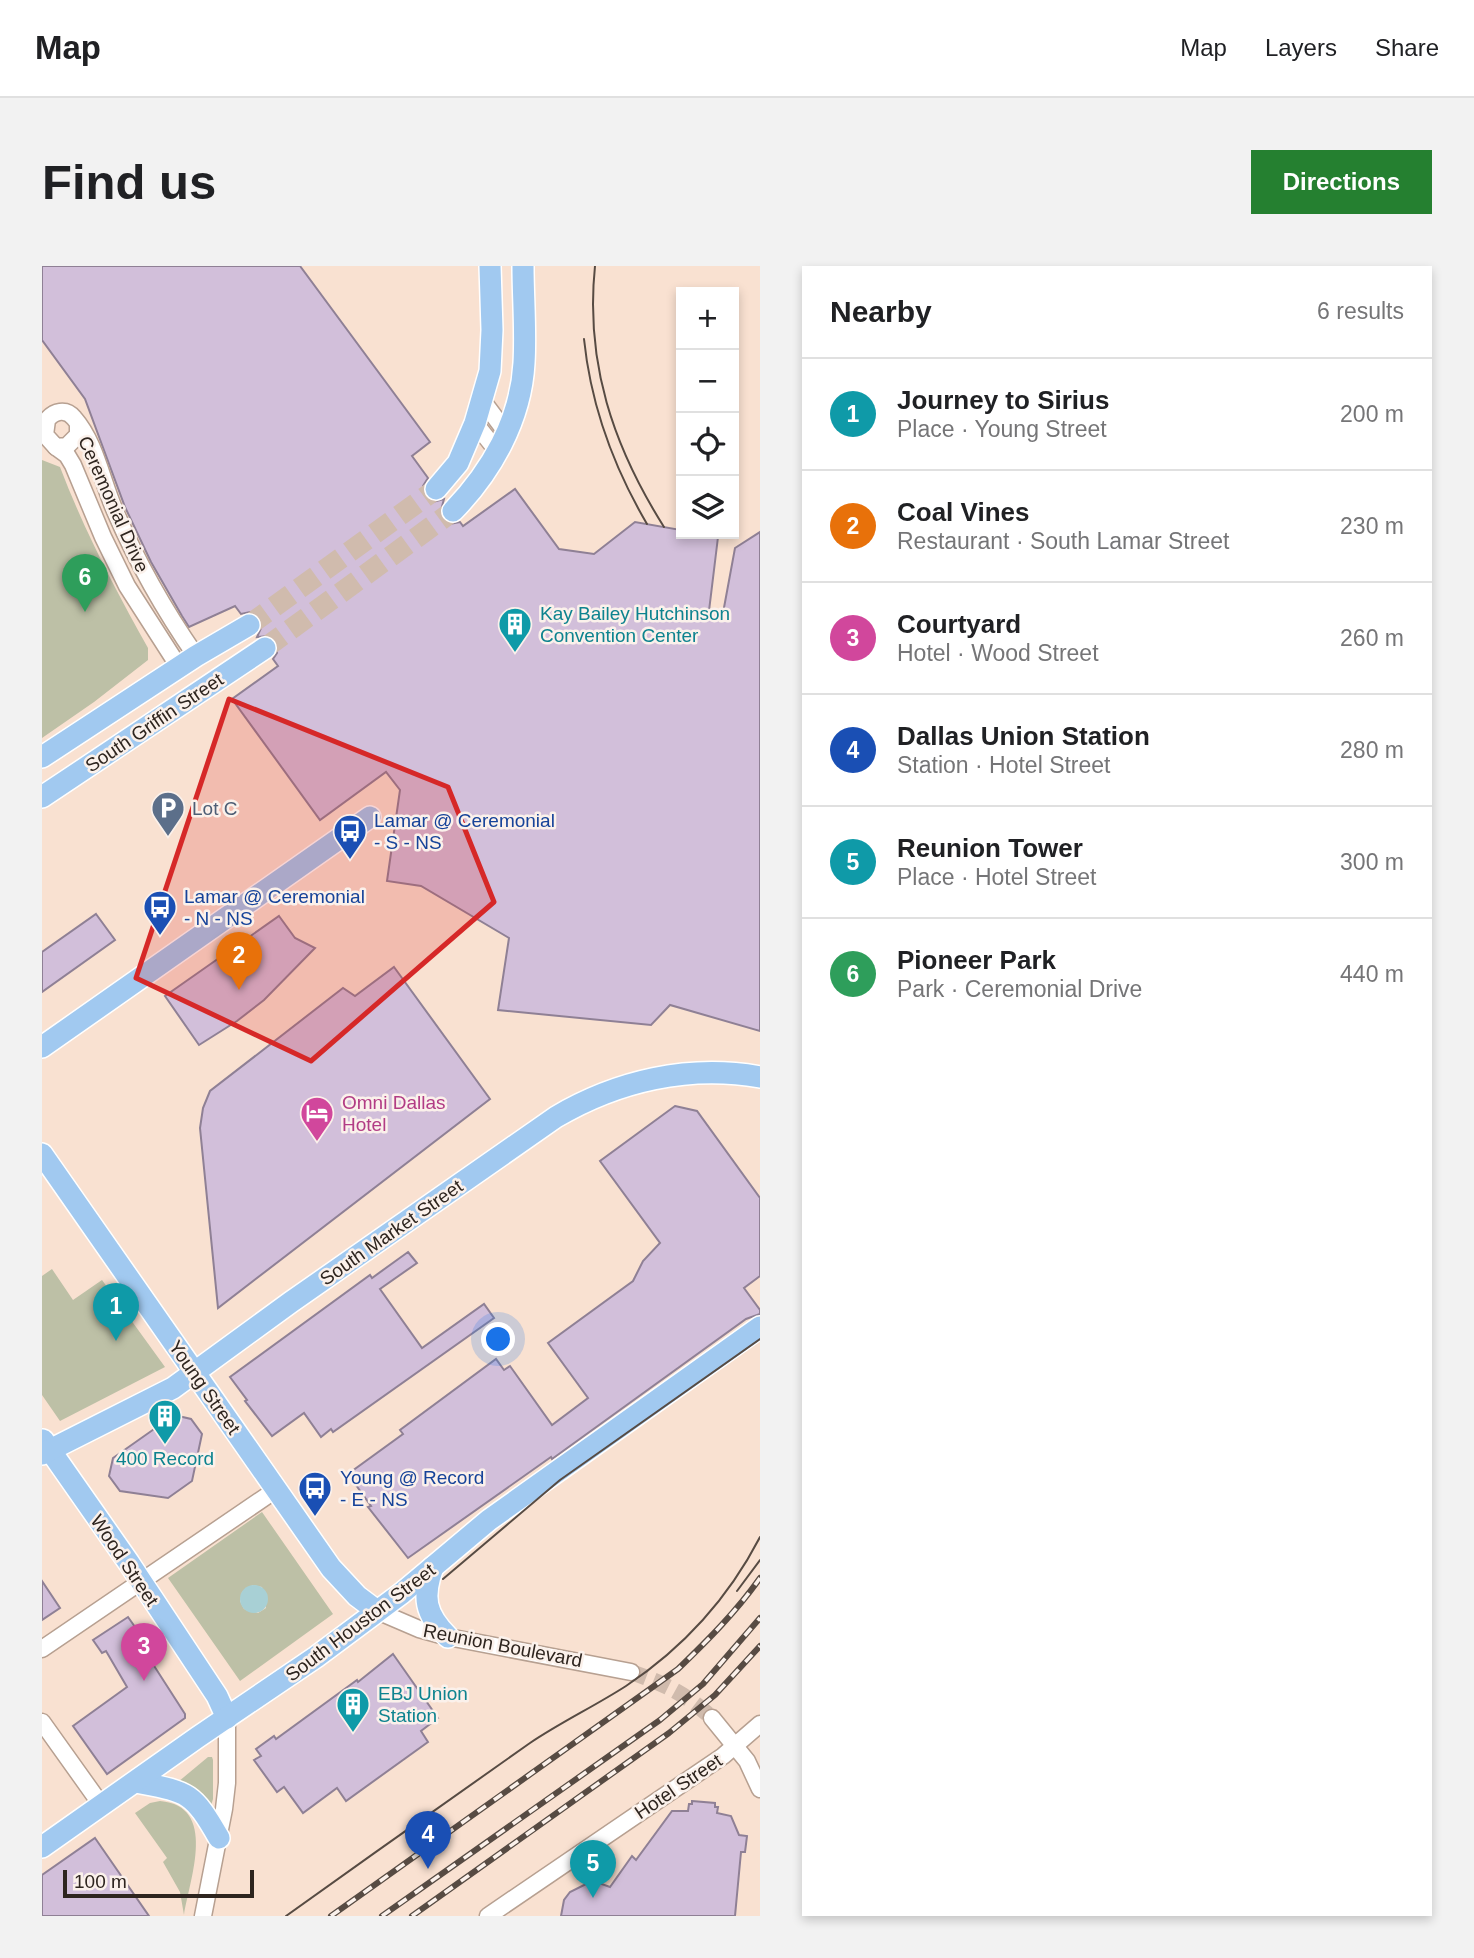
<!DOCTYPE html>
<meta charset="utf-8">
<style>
:root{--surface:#fff;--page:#f2f2f2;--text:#202124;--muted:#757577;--line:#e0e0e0;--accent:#258030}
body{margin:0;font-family:Arial,sans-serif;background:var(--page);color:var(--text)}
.controls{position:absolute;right:21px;top:21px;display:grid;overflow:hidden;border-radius:0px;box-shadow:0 4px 10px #0003}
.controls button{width:63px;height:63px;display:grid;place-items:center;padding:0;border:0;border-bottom:2px solid var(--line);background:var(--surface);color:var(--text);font:35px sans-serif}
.scale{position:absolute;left:21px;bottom:18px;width:191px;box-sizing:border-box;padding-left:7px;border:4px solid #2e251f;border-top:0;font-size:19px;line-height:24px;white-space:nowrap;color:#2e251f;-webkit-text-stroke:5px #fbf1eb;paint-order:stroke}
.you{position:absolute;left:457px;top:1074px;width:24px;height:24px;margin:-18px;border:5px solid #fff;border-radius:50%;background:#1a73e8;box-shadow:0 0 0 10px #1a73e833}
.badge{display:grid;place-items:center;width:46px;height:46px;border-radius:50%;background:var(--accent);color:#fff;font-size:23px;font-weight:700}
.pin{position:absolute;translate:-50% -58px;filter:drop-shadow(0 2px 4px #0008)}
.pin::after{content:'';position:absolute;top:37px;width:24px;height:21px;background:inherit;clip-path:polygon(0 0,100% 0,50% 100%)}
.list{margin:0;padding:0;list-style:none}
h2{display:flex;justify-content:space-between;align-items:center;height:91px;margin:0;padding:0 28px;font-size:30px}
h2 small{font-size:23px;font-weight:400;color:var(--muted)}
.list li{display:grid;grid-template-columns:46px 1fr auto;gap:21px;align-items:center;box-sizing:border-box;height:112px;padding:0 28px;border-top:2px solid var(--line)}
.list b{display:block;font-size:26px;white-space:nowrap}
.list p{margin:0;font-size:23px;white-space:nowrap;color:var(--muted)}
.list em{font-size:23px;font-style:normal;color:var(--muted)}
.icon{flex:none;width:38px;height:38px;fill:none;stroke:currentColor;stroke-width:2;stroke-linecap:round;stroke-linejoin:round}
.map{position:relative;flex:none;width:718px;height:1650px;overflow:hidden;border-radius:0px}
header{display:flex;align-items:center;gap:42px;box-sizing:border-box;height:98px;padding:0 35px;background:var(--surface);border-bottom:2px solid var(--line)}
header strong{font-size:33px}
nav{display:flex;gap:38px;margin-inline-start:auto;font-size:24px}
.intro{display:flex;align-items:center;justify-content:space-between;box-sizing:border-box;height:168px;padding:0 42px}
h1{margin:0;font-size:49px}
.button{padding:18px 32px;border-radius:0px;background:var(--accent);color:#fff;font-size:24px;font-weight:700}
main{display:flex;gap:42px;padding:0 42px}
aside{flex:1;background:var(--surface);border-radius:0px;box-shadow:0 4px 10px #0003}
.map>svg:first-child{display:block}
.green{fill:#bdc0a6;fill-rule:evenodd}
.water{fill:#a8d0d5}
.building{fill:#d2bfda;stroke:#8f8095;stroke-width:2}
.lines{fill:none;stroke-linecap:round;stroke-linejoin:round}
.minor-tunnel{stroke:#d0bbad;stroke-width:16;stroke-dasharray:16 8;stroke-linecap:butt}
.major-tunnel{stroke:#d0bbad;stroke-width:21;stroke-dasharray:21 10;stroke-linecap:butt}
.minor-casing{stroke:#b7a091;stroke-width:19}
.major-casing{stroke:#fff;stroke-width:24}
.minor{stroke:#fff;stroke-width:16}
.major{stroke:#a1c9f0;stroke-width:21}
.tram{stroke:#574b43;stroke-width:2}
.rail-casing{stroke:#574b43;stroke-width:6}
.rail{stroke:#fbf1eb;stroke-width:3.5;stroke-dasharray:10;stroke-linecap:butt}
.marked{fill:#d62828;fill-opacity:0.2;stroke:#d62828;stroke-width:5;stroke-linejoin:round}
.labels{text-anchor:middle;stroke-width:5;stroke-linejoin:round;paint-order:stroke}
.street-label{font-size:19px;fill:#2e251f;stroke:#fbf1eb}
.culture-label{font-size:19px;fill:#0d838f;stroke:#fbf1eb;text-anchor:start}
.service-label{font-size:19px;fill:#4e5e75;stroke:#fbf1eb;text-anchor:start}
.transit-label{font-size:19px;fill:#164399;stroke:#fbf1eb;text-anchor:start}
.hotel-label{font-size:19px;fill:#b23c85;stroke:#fbf1eb;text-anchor:start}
</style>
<header>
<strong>Map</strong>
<nav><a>Map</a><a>Layers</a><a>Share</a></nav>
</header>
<div class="intro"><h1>Find us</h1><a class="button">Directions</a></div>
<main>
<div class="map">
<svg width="718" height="1650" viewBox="0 0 718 1650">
<rect width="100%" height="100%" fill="#f9e1d1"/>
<g class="green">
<path d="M0,194l18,7c24,63 55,122 88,181v12l-54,42 -52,36z"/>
<path d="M10,1003l21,31 29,-20 63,87 -105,54 -18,-26v-119z"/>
<path d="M220,1246l71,102 -93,67 -72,-103zM211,1319l9,2 4,21 -8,5 -14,-4 -4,-8 2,-9z"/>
<path d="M166,1491h4l1,3v39l-3,10 -32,-27z"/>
<path d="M118,1535c58,5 30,77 24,114l-4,-23 -17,-30 4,-4 -32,-45 15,-10z"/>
</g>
<circle class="water" cx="212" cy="1333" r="14"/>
<g class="building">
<path d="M0,0h258l130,176 -18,14 16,22 -5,8 1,8 9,8 11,-3 -4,15 10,10 10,-2 3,4 52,-37 44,60 35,5 41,-32 46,8v4l37,3 -9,74 14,2 12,-65 25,-16v499l-90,-26 -19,20 -153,-15 11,-72 -88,-52 -34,-5 13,-91 -14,-18 -66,48 -88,-121 46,-33 -5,-7 4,-6 -1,-12 -6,-5 -13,1 5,-11 -2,-8 -10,-6 -9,2 -6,-8 -46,21 -7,-11 -31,-54 -26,-55 -40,-108 -43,-59z"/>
<path d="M54,648l19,26 -73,52v-40z"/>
<path d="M237,650l16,22 20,10 -51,52 -27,21 -38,24 -34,-49z"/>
<path d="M352,701l96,132 -272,209 -18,-180 3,-20 7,-17 133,-103 12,8z"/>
<path d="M633,840l22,5 63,87v78l-16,12 16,22v4l-14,5 -194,140 -1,-2 -143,101 -40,-51 3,-1 -23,-32 55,-40 -3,-4 96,-71 8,11 6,-4 42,59 36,-27 -40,-55 85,-62 10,-20 17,-18 -60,-82z"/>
<path d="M366,986l9,11 -37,26 42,59 62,-44 10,14 -161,114 -2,-3 -10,8 -17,-24 -32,23 -27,-35 2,-1 -17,-23 140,-102 2,3z"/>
<path d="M132,1149l17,4 11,15 -10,47 -24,17 -48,-7 -11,-15 4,-18z"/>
<path d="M0,1315l18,27 -18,12z"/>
<path d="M86,1351l21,30 -3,3 5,7 -2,1 36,56v4l-78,56 -34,-48 54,-39 -21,-36 -4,2 -9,-13z"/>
<path d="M351,1388l45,64 -17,13 7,11 -82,59 -9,-13 -34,25 -19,-26 -7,5 -23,-32 7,-4 -5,-7 18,-13 2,3 81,-59 1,2z"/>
<path d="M650,1535l23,2v4h3l-1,6 14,3 8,19 8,1 -2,16h-4l-6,64h-174l3,-16 6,-8 18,-9h11l11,4 22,-31 4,4 36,-49h16l1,-7h3z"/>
<path d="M53,1572l54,78h-107v-41z"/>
</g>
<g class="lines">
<path class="minor-tunnel" d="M589,1406c34,12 55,22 81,46"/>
<g class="major-tunnel">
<path d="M207,359l187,-136"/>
<path d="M223,382l188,-137"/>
</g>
<defs>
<g id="minor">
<path d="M440,134l24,32"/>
<path d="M36,157v12l-11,11 -11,1 -11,-12 2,-15c7,-9 19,-12 27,-2 22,25 28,64 41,93 22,51 49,99 81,145"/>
<path d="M433,157l22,28"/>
<path d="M14,181l11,8 6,10 30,72 24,49 52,81"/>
<path d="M335,1345l42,18 29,8 183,35"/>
<path d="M0,1383l235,-160"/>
<path d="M670,1452l35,43 13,28"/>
<path d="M0,1456l60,84"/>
<path d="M161,1650l21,-107 3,-26v-65"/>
<path d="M446,1650l235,-160 37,-32"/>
</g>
<g id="major">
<path d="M394,223l22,-26 17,-40 15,-52 2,-41 -2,-64"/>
<path d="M411,245c38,-39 68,-91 71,-148 2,-32 -1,-65 -1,-97"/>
<path d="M0,491l154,-101 53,-31"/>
<path d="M0,531l223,-149"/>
<path d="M0,781l328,-230"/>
<path d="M0,888l289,414 26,28 20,15"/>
<path d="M1,1174l86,123 88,133 10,22"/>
<path d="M0,1188l131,-66 118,-86 265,-185c61,-36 133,-53 204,-40"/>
<path d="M391,1301c-11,30 -8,47 15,70"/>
<path d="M94,1516c52,10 56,9 83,56"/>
<path d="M0,1581l156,-110 118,-80 86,-64 87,-73 271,-193"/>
</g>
</defs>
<use href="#minor" class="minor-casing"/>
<use href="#major" class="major-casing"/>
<use href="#minor" class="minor"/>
<use href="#major" class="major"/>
<g class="tram">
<path d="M553,0c-10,97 18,180 69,261"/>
<path d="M542,73c7,68 29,127 63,185"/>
<path d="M401,1313l117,-99 200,-141"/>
<path d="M695,1325l23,-31"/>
<path d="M244,1650c81,-58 163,-116 244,-173 31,-21 65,-37 96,-57 57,-38 103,-89 134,-149"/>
</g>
<defs>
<g id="rail">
<path d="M289,1650l347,-247c30,-29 58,-57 82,-91"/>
<path d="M340,1650l278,-196 43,-36 57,-66"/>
<path d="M370,1650l257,-183 46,-38 45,-49"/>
</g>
</defs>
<use href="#rail" class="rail-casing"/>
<use href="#rail" class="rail"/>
</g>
<path class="marked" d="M187,433l219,88 46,115 -183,159 -175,-83z"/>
<defs>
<symbol id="building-pin" viewBox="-11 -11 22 30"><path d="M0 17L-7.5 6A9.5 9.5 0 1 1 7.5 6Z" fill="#0f9aa8" stroke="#fbf1eb"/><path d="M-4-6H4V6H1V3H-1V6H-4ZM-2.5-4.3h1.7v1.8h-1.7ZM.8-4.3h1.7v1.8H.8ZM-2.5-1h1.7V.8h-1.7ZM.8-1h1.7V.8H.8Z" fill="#fff"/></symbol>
<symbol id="parking-pin" viewBox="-11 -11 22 30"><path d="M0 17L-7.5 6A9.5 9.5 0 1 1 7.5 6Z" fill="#5c6f8a" stroke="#fbf1eb"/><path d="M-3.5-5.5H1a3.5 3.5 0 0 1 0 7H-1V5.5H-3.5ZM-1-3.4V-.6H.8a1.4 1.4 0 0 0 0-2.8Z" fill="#fff"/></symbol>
<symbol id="bus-pin" viewBox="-11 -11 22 30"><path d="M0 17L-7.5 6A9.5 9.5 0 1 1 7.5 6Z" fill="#1a4fb4" stroke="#fbf1eb"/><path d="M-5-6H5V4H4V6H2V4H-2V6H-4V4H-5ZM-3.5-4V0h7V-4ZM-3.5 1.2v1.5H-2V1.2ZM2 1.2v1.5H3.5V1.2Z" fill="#fff"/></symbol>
<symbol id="hotel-pin" viewBox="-11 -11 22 30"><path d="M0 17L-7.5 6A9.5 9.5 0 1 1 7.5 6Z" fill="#d1479c" stroke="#fbf1eb"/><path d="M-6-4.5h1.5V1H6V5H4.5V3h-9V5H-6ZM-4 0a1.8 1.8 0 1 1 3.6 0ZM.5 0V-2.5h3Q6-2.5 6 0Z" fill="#fff"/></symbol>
</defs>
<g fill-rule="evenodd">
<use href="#building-pin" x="454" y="339" width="38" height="52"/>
<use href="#parking-pin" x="107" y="523" width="38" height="52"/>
<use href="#bus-pin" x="289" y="546" width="38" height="52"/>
<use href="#bus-pin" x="99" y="622" width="38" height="52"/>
<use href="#hotel-pin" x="256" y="828" width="38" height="52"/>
<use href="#building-pin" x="104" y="1131" width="38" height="52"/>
<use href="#bus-pin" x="254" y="1203" width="38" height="52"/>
<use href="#building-pin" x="292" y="1419" width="38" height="52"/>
</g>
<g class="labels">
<g class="street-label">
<text transform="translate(72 238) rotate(66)" y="7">Ceremonial Drive</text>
<text transform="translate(112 456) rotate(-34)" y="7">South Griffin Street</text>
<text transform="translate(349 966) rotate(-35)" y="7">South Market Street</text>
<text transform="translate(163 1121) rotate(55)" y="7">Young Street</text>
<text transform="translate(83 1294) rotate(56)" y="7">Wood Street</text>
<text transform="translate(318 1356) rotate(-37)" y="7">South Houston Street</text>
<text transform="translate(461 1379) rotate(11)" y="7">Reunion Boulevard</text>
<text transform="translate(636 1520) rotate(-34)" y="7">Hotel Street</text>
</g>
<g class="culture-label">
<text x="498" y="354">Kay Bailey Hutchinson<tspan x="498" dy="22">Convention Center</tspan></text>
<text x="123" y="1199" text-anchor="middle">400 Record</text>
<text x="336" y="1434">EBJ Union<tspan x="336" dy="22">Station</tspan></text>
</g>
<g class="service-label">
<text x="150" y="549">Lot C</text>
</g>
<g class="transit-label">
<text x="332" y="561">Lamar @ Ceremonial<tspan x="332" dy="22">- S - NS</tspan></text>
<text x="142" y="637">Lamar @ Ceremonial<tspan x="142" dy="22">- N - NS</tspan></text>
<text x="298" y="1218">Young @ Record<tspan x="298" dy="22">- E - NS</tspan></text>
</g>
<g class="hotel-label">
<text x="300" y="843">Omni Dallas<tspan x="300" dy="22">Hotel</tspan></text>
</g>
</g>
</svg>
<div class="controls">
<button>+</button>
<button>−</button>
<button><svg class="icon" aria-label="locate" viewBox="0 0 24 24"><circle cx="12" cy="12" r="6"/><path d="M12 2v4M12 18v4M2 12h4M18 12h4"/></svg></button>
<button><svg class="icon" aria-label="layers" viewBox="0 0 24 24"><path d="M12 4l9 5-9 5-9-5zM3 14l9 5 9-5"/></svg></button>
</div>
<div class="scale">100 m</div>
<div class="you"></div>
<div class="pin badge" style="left:74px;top:1075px;background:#0f9aa8">1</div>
<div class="pin badge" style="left:197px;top:724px;background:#e8710a">2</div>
<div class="pin badge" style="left:102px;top:1415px;background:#d1479c">3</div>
<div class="pin badge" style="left:386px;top:1603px;background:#1a4fb4">4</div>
<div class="pin badge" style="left:551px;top:1632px;background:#0f9aa8">5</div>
<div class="pin badge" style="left:43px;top:346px;background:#2e9e5b">6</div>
</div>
<aside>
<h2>Nearby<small>6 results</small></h2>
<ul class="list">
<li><span class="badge" style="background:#0f9aa8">1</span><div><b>Journey to Sirius</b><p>Place · Young Street</p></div><em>200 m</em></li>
<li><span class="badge" style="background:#e8710a">2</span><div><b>Coal Vines</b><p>Restaurant · South Lamar Street</p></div><em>230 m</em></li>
<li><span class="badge" style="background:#d1479c">3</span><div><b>Courtyard</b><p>Hotel · Wood Street</p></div><em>260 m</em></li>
<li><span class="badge" style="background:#1a4fb4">4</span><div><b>Dallas Union Station</b><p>Station · Hotel Street</p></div><em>280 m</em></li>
<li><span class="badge" style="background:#0f9aa8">5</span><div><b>Reunion Tower</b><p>Place · Hotel Street</p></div><em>300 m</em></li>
<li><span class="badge" style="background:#2e9e5b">6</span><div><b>Pioneer Park</b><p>Park · Ceremonial Drive</p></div><em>440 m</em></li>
</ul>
</aside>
</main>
